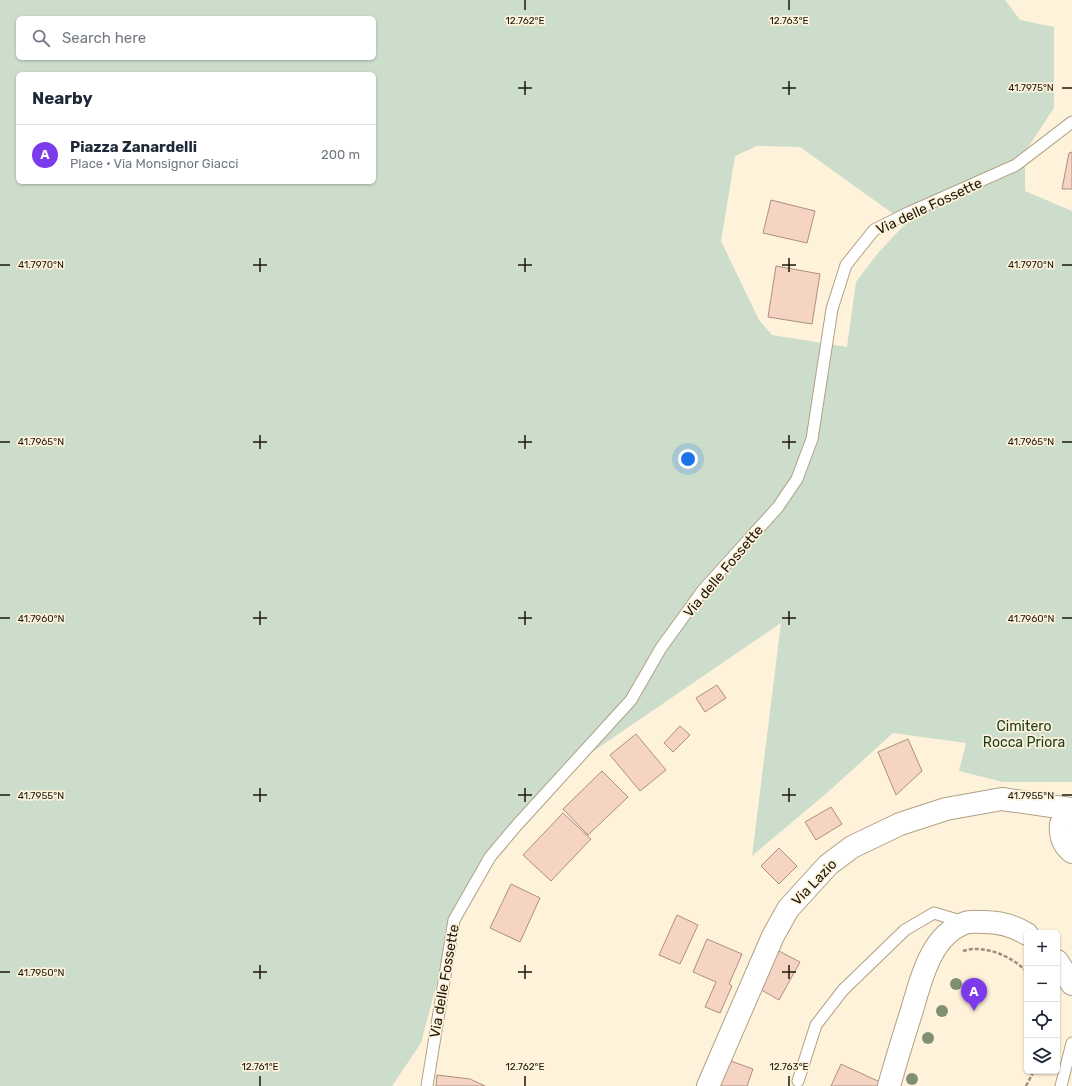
<!DOCTYPE html>
<meta charset="utf-8">
<style>
:root{--surface:#fff;--page:#f2f2f3;--text:#1f2937;--muted:#747a83;--line:#e0e1e3;--accent:#7c3aed}
body{margin:0;font-family:Rubik,sans-serif;background:var(--page);color:var(--text)}
.controls{position:absolute;right:12px;bottom:12px;display:grid;overflow:hidden;border-radius:6px;box-shadow:0 1px 3px #0004}
.controls button{width:36px;height:36px;display:grid;place-items:center;padding:0;border:0;border-bottom:1px solid var(--line);background:var(--surface);color:var(--text);font:20px sans-serif}
.you{position:absolute;left:688px;top:459px;width:14px;height:14px;margin:-10px;border:3px solid #fff;border-radius:50%;background:#1a73e8;box-shadow:0 0 0 6px #1a73e833}
.badge{display:grid;place-items:center;width:26px;height:26px;border-radius:50%;background:var(--accent);color:#fff;font-size:13px;font-weight:700}
.pin{position:absolute;translate:-50% -33px;filter:drop-shadow(0 1px 2px #0008)}
.pin::after{content:'';position:absolute;top:21px;width:14px;height:12px;background:inherit;clip-path:polygon(0 0,100% 0,50% 100%)}
.list{margin:0;padding:0;list-style:none}
h2{display:flex;justify-content:space-between;align-items:center;height:52px;margin:0;padding:0 16px;font-size:17px}
h2 small{font-size:13px;font-weight:400;color:var(--muted)}
.list li{display:grid;grid-template-columns:26px 1fr auto;gap:12px;align-items:center;box-sizing:border-box;height:60px;padding:0 16px;border-top:1px solid var(--line)}
.list b{display:block;font-size:15px;white-space:nowrap}
.list p{margin:0;font-size:13px;white-space:nowrap;color:var(--muted)}
.list em{font-size:13px;font-style:normal;color:var(--muted)}
.icon{flex:none;width:22px;height:22px;fill:none;stroke:currentColor;stroke-width:2;stroke-linecap:round;stroke-linejoin:round}
.map{position:relative;flex:none;width:1072px;height:1086px;overflow:hidden}
.search{position:absolute;background:var(--surface);box-shadow:0 1px 3px #0004;left:16px;top:16px;width:360px;height:44px;display:flex;align-items:center;gap:10px;box-sizing:border-box;padding:0 14px;border-radius:6px;color:var(--muted);font-size:15px}
.panel{position:absolute;background:var(--surface);box-shadow:0 1px 3px #0004;left:16px;top:72px;width:360px;height:112px;border-radius:6px}
.map>svg:first-child{display:block}
.green{fill:#cdddcc;fill-rule:evenodd}
.building{fill:#f6d4c3;stroke:#ac8f80}
.lines{fill:none;stroke-linecap:round;stroke-linejoin:round}
.service-casing{stroke:#b0a185;stroke-width:13}
.minor-casing{stroke:#b0a185;stroke-width:24}
.path{stroke:#99907e;stroke-width:2.5;stroke-dasharray:4 2;stroke-linecap:butt}
.service{stroke:#fff;stroke-width:11}
.minor{stroke:#fff;stroke-width:22}
.tree{fill:#819072}
.ticks{fill:none;stroke:#1d170d;stroke-width:1.5}
.labels{text-anchor:middle;stroke-width:3.5;stroke-linejoin:round;paint-order:stroke}
.street-label{font-size:14px;fill:#1d170d;stroke:#fef2da}
.park-label{font-size:14px;fill:#1b401d;stroke:#fef2da}
.ticks-label{font-size:10px;text-anchor:middle;fill:#1d170d;stroke:#fef2da;stroke-width:3.5;stroke-linejoin:round;paint-order:stroke}
</style>
<div class="map">
<svg width="1072" height="1086" viewBox="0 0 1072 1086">
<rect width="100%" height="100%" fill="#fef2da"/>
<path class="green" d="M0,0h1005l15,20 34,7v81l-29,44v39l47,20v571h-69l-44,-11 7,-28 -73,-10 -65,59 -76,64 29,-233 -224,153 -67,81 -39,73 -30,113 -29,43h-392zM18,18h356v40h-356zM18,74h356v108h-356zM757,146l43,1 106,76 -28,30 -22,29 -9,65 -75,-12 -13,-15 -38,-79 14,-85z"/>
<g class="building">
<path d="M1072,152v37h-10l7,-36z"/>
<path d="M771,200l44,11 -8,32 -44,-10z"/>
<path d="M776,266l44,8 -8,50 -44,-7z"/>
<path d="M717,685l9,13 -21,14 -9,-14z"/>
<path d="M680,726l10,9 -17,17 -9,-9z"/>
<path d="M636,734l30,36 -26,21 -30,-36z"/>
<path d="M908,739l14,32 -26,24 -18,-43z"/>
<path d="M602,771l26,26 -40,38 -25,-26z"/>
<path d="M831,807l11,17 -26,16 -11,-18z"/>
<path d="M563,813l28,26 -40,42 -28,-26z"/>
<path d="M779,848l18,18 -18,18 -18,-18z"/>
<path d="M511,884l29,14 -20,44 -30,-14z"/>
<path d="M677,915l21,10 -18,39 -21,-9z"/>
<path d="M707,939l35,15 -13,30 3,2 -12,27 -15,-6 11,-25 -23,-10z"/>
<path d="M779,951l21,11 -21,38 -21,-12z"/>
<path d="M728,1060l25,9 -6,17h-29z"/>
<path d="M841,1064l41,19 -1,3h-50z"/>
<path d="M437,1075l33,4 15,7h-49z"/>
</g>
<g class="lines">
<defs>
<g id="service">
<path d="M798,1081l18,-56 27,-35 62,-60 29,-17 30,9"/>
<path d="M427,1086l27,-166 36,-63 27,-32 114,-125 30,-52 42,-58 75,-83 19,-28 15,-40 20,-130 14,-44 28,-35 34,-17 108,-48 56,-43"/>
<path d="M1061,1086l11,-43"/>
</g>
<g id="minor">
<path d="M1072,813l-11,11c-1,11 2,21 11,28"/>
<path d="M1057,961l15,23"/>
<path d="M708,1086l65,-150 15,-27 40,-44 24,-18 48,-23 46,-15 56,-10 70,10"/>
<path d="M889,1086c7,-25 15,-51 23,-76 9,-31 19,-75 53,-87 6,-2 13,-1 19,-1 15,0 30,4 43,12"/>
</g>
</defs>
<use href="#service" class="service-casing"/>
<use href="#minor" class="minor-casing"/>
<g class="path">
<path d="M963,951c21,-7 49,5 64,21"/>
<path d="M1026,1086l8,-15"/>
</g>
<use href="#service" class="service"/>
<use href="#minor" class="minor"/>
</g>
<g class="tree">
<circle cx="956" cy="984" r="6"/>
<circle cx="942" cy="1011" r="6"/>
<circle cx="928" cy="1038" r="6"/>
<circle cx="912" cy="1079" r="6"/>
</g>
<path class="ticks" d="M525,0v10M789,0v10M525,81v14M789,81v14M518,88h14M782,88h14M1062,88h10M260,258v14M525,258v14M789,258v14M0,265h10M253,265h14M518,265h14M782,265h14M1062,265h10M260,435v14M525,435v14M789,435v14M0,442h10M253,442h14M518,442h14M782,442h14M1062,442h10M260,611v14M525,611v14M789,611v14M0,618h10M253,618h14M518,618h14M782,618h14M1062,618h10M260,788v14M525,788v14M789,788v14M0,795h10M253,795h14M518,795h14M782,795h14M1062,795h10M260,965v14M525,965v14M789,965v14M0,972h10M253,972h14M518,972h14M782,972h14M260,1076v10M525,1076v10M789,1076v10"/>
<g class="labels">
<g class="street-label">
<text transform="translate(929 206) rotate(-25)" y="5">Via delle Fossette</text>
<text transform="translate(723 571) rotate(-50)" y="5">Via delle Fossette</text>
<text transform="translate(814 882) rotate(-46)" y="5">Via Lazio</text>
<text transform="translate(444 981) rotate(-80)" y="5">Via delle Fossette</text>
</g>
<g class="park-label">
<text x="1024" y="731">Cimitero<tspan x="1024" dy="16">Rocca Priora</tspan></text>
</g>
</g>
<g class="ticks-label">
<text x="525" y="24">12.762°E</text>
<text x="789" y="24">12.763°E</text>
<text x="1031" y="91">41.7975°N</text>
<text x="41" y="268">41.7970°N</text>
<text x="1031" y="268">41.7970°N</text>
<text x="41" y="445">41.7965°N</text>
<text x="1031" y="445">41.7965°N</text>
<text x="41" y="622">41.7960°N</text>
<text x="1031" y="622">41.7960°N</text>
<text x="41" y="799">41.7955°N</text>
<text x="1031" y="799">41.7955°N</text>
<text x="41" y="976">41.7950°N</text>
<text x="260" y="1070">12.761°E</text>
<text x="525" y="1070">12.762°E</text>
<text x="789" y="1070">12.763°E</text>
</g>
</svg>
<div class="controls">
<button>+</button>
<button>−</button>
<button><svg class="icon" aria-label="locate" viewBox="0 0 24 24"><circle cx="12" cy="12" r="6"/><path d="M12 2v4M12 18v4M2 12h4M18 12h4"/></svg></button>
<button><svg class="icon" aria-label="layers" viewBox="0 0 24 24"><path d="M12 4l9 5-9 5-9-5zM3 14l9 5 9-5"/></svg></button>
</div>
<div class="you"></div>
<div class="pin badge" style="left:974px;top:1011px">A</div>
<div class="search"><svg class="icon" aria-label="search" viewBox="0 0 24 24"><circle cx="10" cy="10" r="6"/><path d="M15 15l6 6"/></svg>Search here</div>
<section class="panel">
<h2>Nearby<small></small></h2>
<ul class="list">
<li><span class="badge">A</span><div><b>Piazza Zanardelli</b><p>Place · Via Monsignor Giacci</p></div><em>200 m</em></li>
</ul>
</section>
</div>
